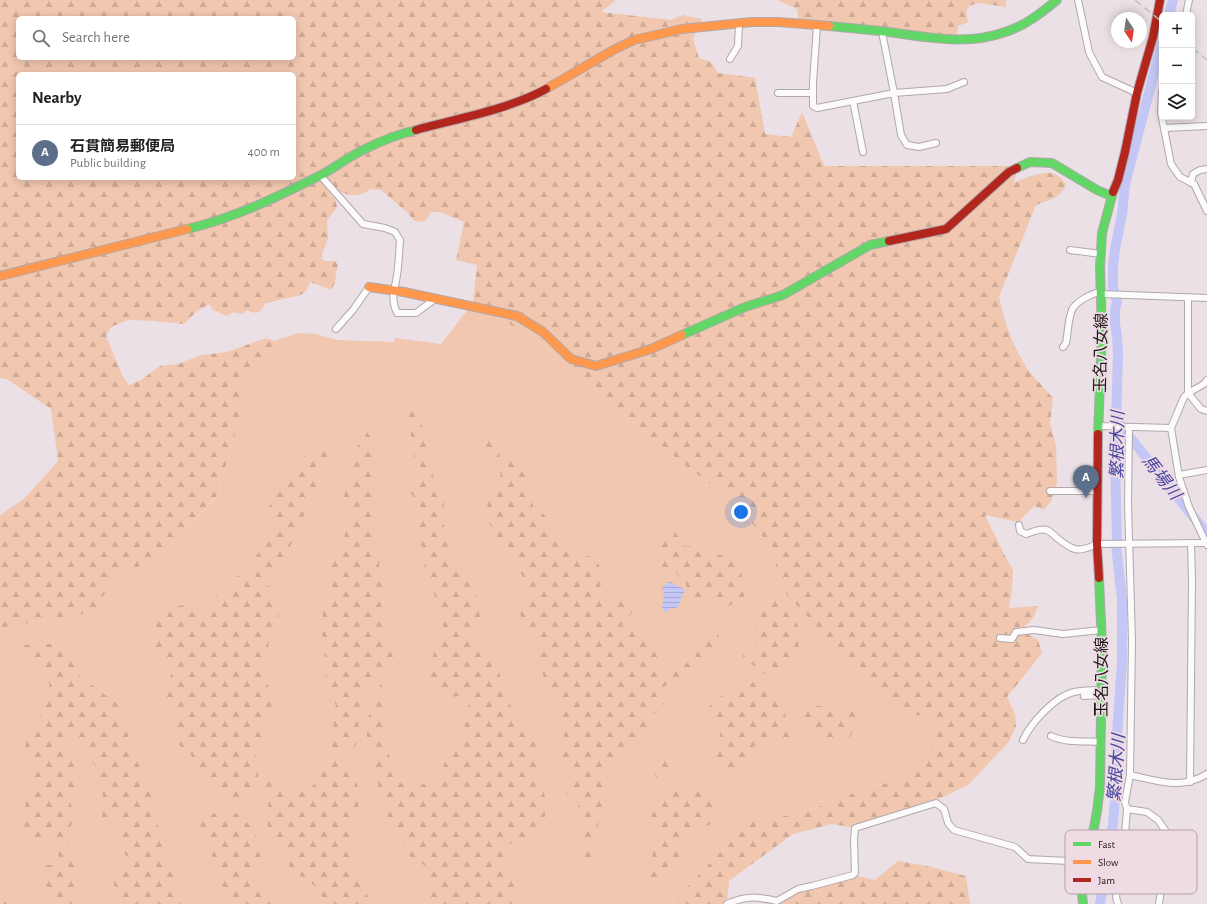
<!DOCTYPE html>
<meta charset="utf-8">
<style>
:root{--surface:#fff;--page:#f2f2f2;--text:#202124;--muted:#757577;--line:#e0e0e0;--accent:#111827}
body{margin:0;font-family:"Alegreya Sans","Noto Sans JP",sans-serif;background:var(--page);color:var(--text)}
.controls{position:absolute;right:12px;top:12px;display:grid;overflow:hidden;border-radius:6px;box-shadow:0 2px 10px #0003}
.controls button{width:36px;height:36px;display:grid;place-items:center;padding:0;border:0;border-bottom:1px solid var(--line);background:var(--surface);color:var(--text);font:20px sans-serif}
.compass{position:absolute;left:1111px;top:12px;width:36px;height:36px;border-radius:50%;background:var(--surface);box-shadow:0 2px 10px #0003;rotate:167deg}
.you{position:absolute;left:741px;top:512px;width:14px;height:14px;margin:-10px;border:3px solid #fff;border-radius:50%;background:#1a73e8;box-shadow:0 0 0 6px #1a73e833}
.badge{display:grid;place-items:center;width:26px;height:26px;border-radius:50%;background:var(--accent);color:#fff;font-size:13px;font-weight:700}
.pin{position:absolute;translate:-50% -33px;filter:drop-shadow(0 1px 2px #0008)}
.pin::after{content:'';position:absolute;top:21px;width:14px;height:12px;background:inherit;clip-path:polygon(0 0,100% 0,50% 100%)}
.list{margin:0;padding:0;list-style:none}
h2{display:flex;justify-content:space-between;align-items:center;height:52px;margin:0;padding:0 16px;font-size:17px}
h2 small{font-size:13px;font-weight:400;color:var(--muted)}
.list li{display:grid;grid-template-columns:26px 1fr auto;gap:12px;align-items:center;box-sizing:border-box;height:56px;padding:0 16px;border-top:1px solid var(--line)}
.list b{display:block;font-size:15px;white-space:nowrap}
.list p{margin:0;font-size:13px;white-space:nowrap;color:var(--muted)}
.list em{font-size:13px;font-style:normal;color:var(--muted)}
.icon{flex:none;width:22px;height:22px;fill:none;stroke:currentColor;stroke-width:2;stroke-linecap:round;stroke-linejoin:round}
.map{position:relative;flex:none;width:1207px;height:904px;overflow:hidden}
.search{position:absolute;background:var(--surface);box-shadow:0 2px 10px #0003;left:16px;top:16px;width:280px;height:44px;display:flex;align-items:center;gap:10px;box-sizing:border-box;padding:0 14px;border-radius:6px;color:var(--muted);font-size:15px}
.panel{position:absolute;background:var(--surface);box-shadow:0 2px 10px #0003;left:16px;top:72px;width:280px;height:108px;border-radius:6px}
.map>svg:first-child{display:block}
.green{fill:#f1c7af}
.forest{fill:url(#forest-firs);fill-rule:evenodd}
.water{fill:url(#water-rules)}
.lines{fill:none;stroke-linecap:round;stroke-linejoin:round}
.river{stroke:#c4c7f5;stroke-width:10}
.street-casing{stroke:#b0a8ac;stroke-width:8}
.fast-casing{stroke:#b0a8ac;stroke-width:10}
.slow-casing{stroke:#b0a8ac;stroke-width:10}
.jam-casing{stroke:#b0a8ac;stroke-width:10}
.street{stroke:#fcfafb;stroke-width:6}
.fast{stroke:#63d668;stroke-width:8}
.slow{stroke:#ff974d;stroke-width:8}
.jam{stroke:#b3261e;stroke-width:8}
.rail{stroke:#c2c0c0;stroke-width:1.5;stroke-dasharray:8 4;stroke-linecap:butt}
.labels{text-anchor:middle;stroke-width:3.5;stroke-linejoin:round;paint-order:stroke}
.street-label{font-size:16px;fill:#1f181b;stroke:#efdbe4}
.water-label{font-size:17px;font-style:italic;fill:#4645a1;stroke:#efdbe4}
.key{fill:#efdbe4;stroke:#b1a0a8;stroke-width:1}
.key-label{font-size:11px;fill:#1f181b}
</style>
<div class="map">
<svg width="1207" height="904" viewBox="0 0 1207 904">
<defs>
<pattern id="forest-firs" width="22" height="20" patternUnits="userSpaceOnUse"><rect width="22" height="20" fill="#f1c7af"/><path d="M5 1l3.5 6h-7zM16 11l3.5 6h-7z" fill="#ceaa96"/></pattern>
<pattern id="water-rules" width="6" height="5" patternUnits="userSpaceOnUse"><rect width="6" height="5" fill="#c4c7f5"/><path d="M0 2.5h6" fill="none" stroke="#a8aad1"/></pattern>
</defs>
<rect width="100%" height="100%" fill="#eae0e5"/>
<path class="green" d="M473,303l65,38 148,125 48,35 40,49 2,16 131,146 14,4 13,10 -3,21 -37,34 -27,7 -74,29 -16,-3 -27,7 -79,83h-660l-11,-22v-254l94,-16 21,-36 40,-16 62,-63 21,-73 5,-33 -2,-14 22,-10 12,-26 22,-8 19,1 21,6 57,2 1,-4 46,6z"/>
<g class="forest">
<path d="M0,0h616l-15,12 70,8 12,-5 19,4 -9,20 6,19 12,4 7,11 37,5 10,56 26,3 11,-25 22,54h189l3,9 -3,8c10,-4 31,-13 41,-9 6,2 9,6 12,11 -6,13 -17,15 -30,20l-37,92 6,24 8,22 14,26 26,29 -3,25 6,22 1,38 -6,18 -7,9 -10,-4 -16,16 -33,-7 20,41 8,14 -1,19 -3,19 29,-2 -5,12 -9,9 5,8 9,5 4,13 -35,44 8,17 1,13 -8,16 -40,42 -53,25 -60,18 -23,-4 -39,10 -64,47 -2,23h-56l79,-83 27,-7 16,3 74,-29 27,-7 37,-34 1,-9 -3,-6 5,-6 -13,-10 -14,-4 -18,-11 -102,-106 -11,-29 -2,-16 -40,-49 -48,-35 -148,-125 -65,-38 4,-38 -21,-5 8,-38 -24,-10h-9l-5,8 -5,2 -7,-1 -6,-8 -27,-23 -10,-1c-14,10 -25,7 -39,-2l-2,2 1,7 4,2 2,9 -10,14 1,18 -6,15 -1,5 5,2h9l3,4c-3,9 -1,17 -7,25l-21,-8 -3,8 -6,5 -35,8c-7,10 -8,12 -19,7l-5,4 -8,-2 -7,4 -14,-6 -4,-6 -13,8 -12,12 -30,-3 -26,-1 -17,7 -5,9 16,39 7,10 12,-5 19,-14 18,-2 23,-9 26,-3 39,-14 9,3 -12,26 -22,10 2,14 -5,33 -21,72 -62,64 -40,16 -21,36 -94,16v-113l24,-16 34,-38 -7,-52 -44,-30 -7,-1zM18,18h276v40h-276zM18,74h276v104h-276z"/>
<path d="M777,0h229v7l-28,-4 -9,3 -3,6 2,10 -10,4 -2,13 -157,-16 -2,-14z"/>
<path d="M406,398l15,25 11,50 13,28 -4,17 13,33 -6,10 20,10 5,8 8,43 -5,5 -15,6 -1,5 5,4 9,-5h3l7,11 1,5 14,19 19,55 10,8 8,9 10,60 -1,12 -4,12 -9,11 -12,3 -9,1 -6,5v15c8,8 16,17 13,29 -1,4 -3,8 -4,12h-87c-2,-8 1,-10 3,-18 6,-17 -11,-25 -24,-32l-4,-13 -7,-9 -12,-24 -4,-15 -3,-24 -9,-28v-21l10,-24 3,-11 7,-6 -2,34 4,42 4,9 1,9 4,8 7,5 9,1 12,-4 13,-7 15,-34c3,-1 8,-2 10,-4 4,-6 1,-14 -4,-18l10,-17 -11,-7c-11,2 -16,-2 -21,-11h-4l-1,3 -5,-6 2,-3 1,-16 4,-14v-7l7,-4 7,1v-8c-7,-5 -10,-10 -13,-19l6,-8 -7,-6 -1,-9 -9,-15 -1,-14 -6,-33 1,-20 -8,-14 5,-21z"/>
<path d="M491,426l3,3c1,5 0,10 2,16 2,5 4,8 4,13h8c12,11 22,18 19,35l4,4 3,13h6l6,7 -1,10 35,31 8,-2 7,2 8,15 3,1 2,6 -1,3 -7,2c-2,15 16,12 25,13 4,0 8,3 12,5l-5,10 -11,13 14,1 2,9c4,0 9,0 13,1 16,5 12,30 11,41l16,-8 19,-13 -6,-5 27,-21 3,8 -23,27 -38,24 6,12 -6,9 -8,3 -7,25 -12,-1 -4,12 -20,21 -1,14 -11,49 -1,23 -10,1 -7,-55 -12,-10 5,-10 -9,-25 3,-18 -3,-22 8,-14 -19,-14 -8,-15 -11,-44 -9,-6 -3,-13 10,-24 -40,-63c-3,-8 -5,-26 3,-32 2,-1 6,-2 9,-4l-2,-17 -11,-14 -6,-24 4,-5z"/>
<path d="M364,427l8,12 3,18 -1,42 2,17 -1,9 1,24 4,9 -1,8 4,6 1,11 -3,29 4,12 2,14 6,19v6l-2,7 -24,21 -10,40v12l-2,4 -4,4c-7,-1 -16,2 -21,1l5,-15c-3,-9 0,-17 -3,-26l4,-5 -10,-24 -2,-42 -4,-12 3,-11v-15l10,-7 3,-3 -2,-4 -5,-4 1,-12 -2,-4c4,-9 5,-22 15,-26l3,-12 3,-16 -7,-9 8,-34z"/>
<path d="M329,439l-1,20 -37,86 -9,15 -15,13 -5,12 9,2 3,6 5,17 -1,11 -8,16 -2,11v10l-4,12 5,18 3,18 -7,16 1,12 -5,8h-6c0,12 5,31 2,40 -2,7 -8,13 -12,19 -16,-4 -19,3 -32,-10 -8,-7 -7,-10 -6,-20l-11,-6 -5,-10 -13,-11 -5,-7 3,-10 -1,-16 3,-3c-10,-4 -13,-8 -12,-18 0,-4 -1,-7 -1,-10l5,-3 2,-5 -10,-10 -4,-10 -5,-6 -2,-6v-9l4,-8 10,-10 9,-7 14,-1 8,6 1,6 8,-2v-7l13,-8 -2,-5 1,-3h6l2,3 6,-5 1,-8 5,-6 9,-3 9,6 1,-5 -5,-4 -2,-3 18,-28 11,-16 -12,-12 32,-47 10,-13z"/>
<path d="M672,526l5,9 9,12 4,-1c13,9 30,7 44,12 8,15 13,26 9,42l-17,7 -14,-8c-14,4 -16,0 -26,-10v-7l-6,-3 -4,-7 -14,-5 -2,-6 3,-9 -6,-8 1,-7 5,-5 2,-4z"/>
<path d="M769,599l7,1 5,8 6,2 7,6 7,18 -7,32 -7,2 -6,9 -15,-5 -5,3 -2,-4v-3l-17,-8 1,-5 12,-8 3,-7 -4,-6 1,-7 4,-16 7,-5z"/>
<path d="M39,643l12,1 15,-1 15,35 4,2 31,23 6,8 10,39 23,52 4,35 13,32 9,27v8h-54c-3,-9 -11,-14 -15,-23 8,-5 11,-12 21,-15l-2,-8 -6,-3 -6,-7c4,-11 6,-20 1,-31l-6,3 -6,12 -6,-13 1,-24 -7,-10v-18l-10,-15 -11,-22 -7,1 -7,11c5,10 13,19 21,26l-6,22 -8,1 6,27 -8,20 15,45 -4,7 2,14h-22l-4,-4 -14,-29 1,-6h18l3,-6 -7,-11 -3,-9 -21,3 -10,-12 -1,-9 7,-13 -2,-12 8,-9 2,-9 -9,-29 1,-8 5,-14 11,-13 2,-9 6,-10 -2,-21 -3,-7 -13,-1 -15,-13 2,-7z"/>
<path d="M738,676l26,11 4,7h8l7,12 3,11 6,5 5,8 -5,12h-5l-4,-4c-15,-1 -12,11 -29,8l-22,26 -5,1 -4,-7 -4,-3h-4c0,-6 3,-10 1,-16 7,-8 3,-17 3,-27l-10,-11c2,-7 8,-13 15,-13l2,3h8l2,-2c1,-8 -5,-14 2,-21z"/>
<path d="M813,706c12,0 35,0 44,9 2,3 2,6 3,9l-7,7 -4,8c-18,1 -27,1 -39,-14h-4l-6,-8 5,-9z"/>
<path d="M335,755l8,2 13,22 3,16v8l-7,19 1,28 -2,17 18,31 6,6h-50l-2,-6 -8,-12 -12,-9 -10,-5 -25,-45 -2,-11 4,-19 -6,-4 1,-3 -3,-6 2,-3v-7l9,2 3,4v5l5,6c9,-1 22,1 29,-3 8,-4 13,-28 25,-33z"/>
<path d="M672,757l8,8c-5,9 -9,12 -18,17l-3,11c-4,-17 -10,-33 13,-36z"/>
<path d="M678,788c28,1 42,1 36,34l-23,13 -6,7 -7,18 -9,14 -19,14h-5c3,-8 8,-15 9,-23 0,-6 -3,-12 -1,-19 1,-4 6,-5 6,-10 0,-5 -5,-9 -7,-13 -6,-12 18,-29 26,-35z"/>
<path d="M234,812c17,9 33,36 24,55 -2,4 -6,9 -9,13l14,-4 10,28h-45l-15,-47 -7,-11 -6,-21 11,-11z"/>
<path d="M898,861l29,5 39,10 4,28h-195l2,-3 21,-12 55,-14 22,5z"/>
<path d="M0,882l11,22h-11z"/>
</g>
<path class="water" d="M669,582h2l6,4 6,2 2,3 -4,7 -2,8 -3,2h-5l-4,4h-3l-2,-5 2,-11 -2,-9z"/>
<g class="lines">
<g class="river">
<path d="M1169,15l4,-15"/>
<path d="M1117,421l90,113"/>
<path d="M1108,852l5,-28 3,-38 1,-51 5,-73v-62l-6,-55 1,-2 -2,-87 3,-103 -1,-16 -2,-13v-15l2,-7 -4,-15v-20l2,-18 7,-35 3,-30 37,-141"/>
<path d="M1100,904l7,-42"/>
</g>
<defs>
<g id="street">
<path d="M1078,0l11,52 13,25 35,16"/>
<path d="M1186,15l3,-15"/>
<path d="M817,25l-4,58v23l4,2 77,-15 -12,-61"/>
<path d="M730,59l8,-13 1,-22"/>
<path d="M1162,92l-1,21 10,51 9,13 14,7 13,27"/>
<path d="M778,93h35"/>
<path d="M853,101l10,51"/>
<path d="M1164,128l43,-2"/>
<path d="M936,143l-17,4 -12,-2 -6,-10 -7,-42 53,-4 17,-7"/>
<path d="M320,175l43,49 22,4 10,4 5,8c-1,11 -1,23 -3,35 -2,15 -7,23 0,38h19l19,-14"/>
<path d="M1191,183l2,-9 7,-4 7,-1"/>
<path d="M1070,250l31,4"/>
<path d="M1101,294l106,4"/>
<path d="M1188,297v96l13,16 6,2"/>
<path d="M336,329l17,-19 16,-23"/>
<path d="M1063,347l3,-4c2,-11 2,-23 6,-33 3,-8 20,-17 29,-18"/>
<path d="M1207,380l-3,4 -14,8 -6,5 -13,31 8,49 10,30 18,38"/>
<path d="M1098,426l73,2"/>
<path d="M1179,475l28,-5"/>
<path d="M1050,491h48"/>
<path d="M1019,525l1,6 6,3c7,-2 14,-6 21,-4 4,2 8,6 10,8 16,13 21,15 40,6l109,-1"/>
<path d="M1000,638l12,1 4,-7 18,-2 29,4 38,-4"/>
<path d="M1084,696l18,-1"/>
<path d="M1051,736c15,7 34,5 50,6"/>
<path d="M1023,740c8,-17 32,-44 51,-48 9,-2 19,-2 28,-2"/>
<path d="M1130,775c29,6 51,15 77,-1"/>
<path d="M1190,782l2,-201 -1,-38"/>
<path d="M1127,809l20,3 11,8 9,13 -2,10 3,12"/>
<path d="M1089,854l24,4 34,19 5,9 9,4 -2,14"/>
<path d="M727,904c19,-9 31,-7 50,-3l21,-12 14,-3 41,-11 2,-2 -1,-33 1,-12 81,-25 8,6 4,14 6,7 61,17 13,12 60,3"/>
<path d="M1118,904l-2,-7 8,-51 3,-37 -2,-7 5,-27 2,-135 -4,-136 1,-77"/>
</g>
<g id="fast">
<path d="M829,26c22,2 45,4 67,7 36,5 74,12 109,-1 20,-6 36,-19 52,-32"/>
<path d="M1017,168l13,-6 22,1 45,27 14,6"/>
<path d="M187,229c48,-11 92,-33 136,-55 14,-8 27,-18 42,-25 16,-8 34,-15 51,-19"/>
<path d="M682,335l63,-28 38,-12 87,-50 19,-4"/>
<path d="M1098,434l4,-101 -2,-66 2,-34 11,-41"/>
<path d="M1083,904l-1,-10 15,-83 3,-24 2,-142 -3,-67"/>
</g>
<g id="slow">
<path d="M546,89l69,-40 19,-9 48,-11 70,-7h26l51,4"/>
<path d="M0,276l187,-47"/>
<path d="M369,287l35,5 113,24 26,16 28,27 25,7 55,-17 31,-14"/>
</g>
<g id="jam">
<path d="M416,130c40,-11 94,-21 130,-41"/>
<path d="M1113,192l5,-12 7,-28 12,-59 16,-56 7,-37"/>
<path d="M889,241l57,-12 63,-57 8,-4"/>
<path d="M1098,434l-1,110 2,34"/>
</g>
</defs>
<use href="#street" class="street-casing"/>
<use href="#fast" class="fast-casing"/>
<use href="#slow" class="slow-casing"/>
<use href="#jam" class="jam-casing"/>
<use href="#street" class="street"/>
<use href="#fast" class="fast"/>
<use href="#slow" class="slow"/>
<use href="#jam" class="jam"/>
<g class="rail">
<path d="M1135,0l27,22"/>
<path d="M1192,48l15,12"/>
</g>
</g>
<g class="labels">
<g class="street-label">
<text transform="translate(1100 353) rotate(-89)" y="6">玉名八女線</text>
<text transform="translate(1101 677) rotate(-90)" y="6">玉名八女線</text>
</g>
<g class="water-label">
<text transform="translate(1117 445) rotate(-89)" y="6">繁根木川</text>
<text transform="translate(1162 477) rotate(52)" y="6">馬場川</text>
<text transform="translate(1116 768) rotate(-86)" y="6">繁根木川</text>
</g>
</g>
<rect x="1065" y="830" width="132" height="64" rx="6" class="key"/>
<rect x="1073" y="842" width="18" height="4" fill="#63d668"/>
<rect x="1073" y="860" width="18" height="4" fill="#ff974d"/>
<rect x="1073" y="878" width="18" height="4" fill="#b3261e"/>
<g class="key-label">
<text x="1098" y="848">Fast</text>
<text x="1098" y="866">Slow</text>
<text x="1098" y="884">Jam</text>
</g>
</svg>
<div class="controls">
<button>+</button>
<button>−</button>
<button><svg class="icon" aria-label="layers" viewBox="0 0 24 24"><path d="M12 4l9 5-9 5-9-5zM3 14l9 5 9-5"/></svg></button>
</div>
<svg class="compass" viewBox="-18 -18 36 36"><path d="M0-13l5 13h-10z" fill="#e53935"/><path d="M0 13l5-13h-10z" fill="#757577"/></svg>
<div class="you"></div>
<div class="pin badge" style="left:1086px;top:498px;background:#5c6f8a">A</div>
<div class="search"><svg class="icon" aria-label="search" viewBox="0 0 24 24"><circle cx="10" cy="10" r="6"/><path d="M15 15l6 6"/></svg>Search here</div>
<section class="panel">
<h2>Nearby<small></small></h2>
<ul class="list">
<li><span class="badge" style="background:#5c6f8a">A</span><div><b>石貫簡易郵便局</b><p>Public building</p></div><em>400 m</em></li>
</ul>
</section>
</div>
